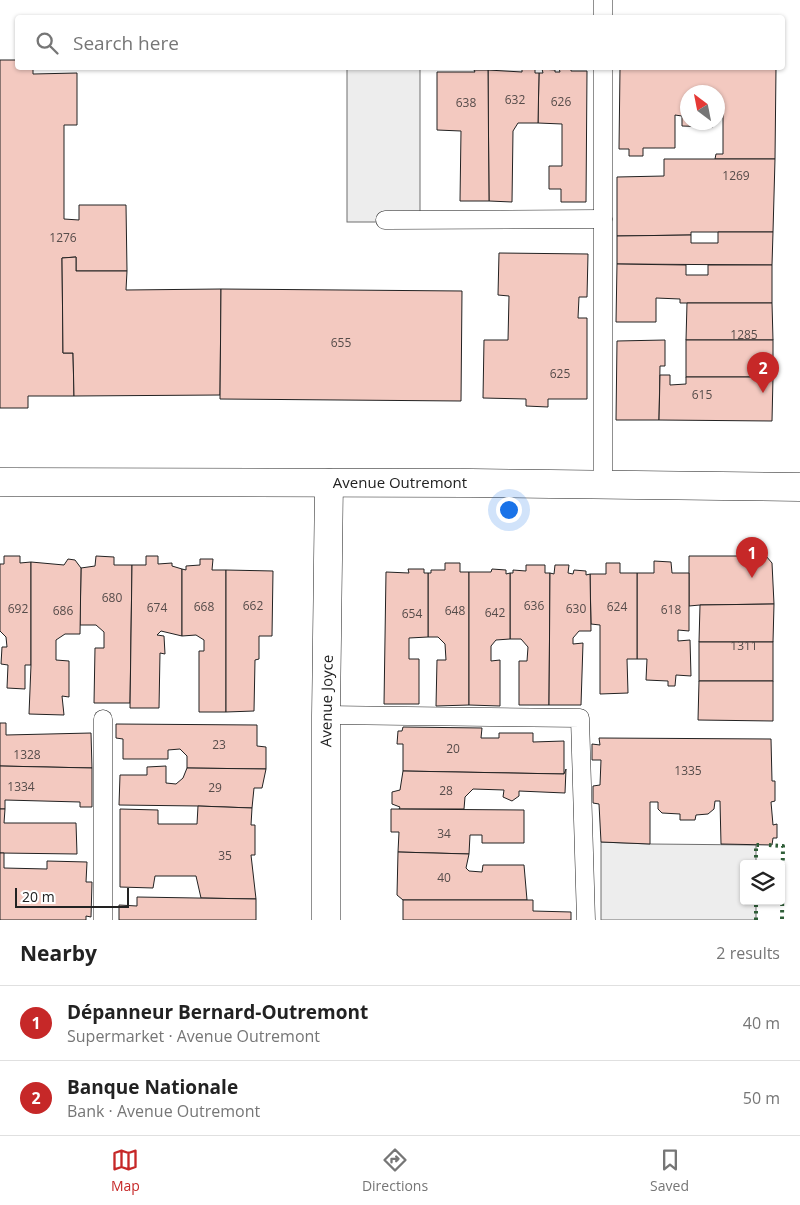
<!DOCTYPE html>
<meta charset="utf-8">
<style>
:root{--surface:#fff;--page:#f6f6f6;--text:#222;--muted:#767676;--line:#e0e0e0;--accent:#c62828}
body{margin:0;font-family:"Open Sans",sans-serif;background:var(--page);color:var(--text)}
.controls{position:absolute;right:15px;bottom:15px;display:grid;overflow:hidden;border-radius:5px;box-shadow:0 1px 4px #0004}
.controls button{width:45px;height:45px;display:grid;place-items:center;padding:0;border:0;border-bottom:1px solid var(--line);background:var(--surface);color:var(--text);font:25px sans-serif}
.compass{position:absolute;left:680px;top:85px;width:45px;height:45px;border-radius:50%;background:var(--surface);box-shadow:0 1px 4px #0004;rotate:328deg}
.scale{position:absolute;left:15px;bottom:12px;width:114px;box-sizing:border-box;padding-left:5px;border:2px solid #222;border-top:0;font-size:14px;line-height:18px;white-space:nowrap;color:#222;-webkit-text-stroke:4px #fff;paint-order:stroke}
.you{position:absolute;left:508px;top:509px;width:18px;height:18px;margin:-12px;border:4px solid #fff;border-radius:50%;background:#1a73e8;box-shadow:0 0 0 8px #1a73e833}
.badge{display:grid;place-items:center;width:32px;height:32px;border-radius:50%;background:var(--accent);color:#fff;font-size:16px;font-weight:700}
.pin{position:absolute;translate:-50% -41px;filter:drop-shadow(0 1px 2px #0008)}
.pin::after{content:'';position:absolute;top:26px;width:18px;height:15px;background:inherit;clip-path:polygon(0 0,100% 0,50% 100%)}
.list{margin:0;padding:0;list-style:none}
h2{display:flex;justify-content:space-between;align-items:center;height:65px;margin:0;padding:0 20px;font-size:21px}
h2 small{font-size:16px;font-weight:400;color:var(--muted)}
.list li{display:grid;grid-template-columns:32px 1fr auto;gap:15px;align-items:center;box-sizing:border-box;height:75px;padding:0 20px;border-top:1px solid var(--line)}
.list b{display:block;font-size:19px;white-space:nowrap}
.list p{margin:0;font-size:16px;white-space:nowrap;color:var(--muted)}
.list em{font-size:16px;font-style:normal;color:var(--muted)}
.icon{flex:none;width:28px;height:28px;fill:none;stroke:currentColor;stroke-width:2;stroke-linecap:round;stroke-linejoin:round}
.map{position:relative;flex:none;width:800px;height:920px;overflow:hidden}
.search{position:absolute;background:var(--surface);box-shadow:0 1px 4px #0004;left:15px;right:15px;top:15px;height:55px;display:flex;align-items:center;gap:12px;box-sizing:border-box;padding:0 18px;border-radius:5px;color:var(--muted);font-size:19px}
.sheet{height:215px;background:var(--surface)}
nav{display:flex;justify-content:space-around;align-items:center;box-sizing:border-box;height:70px;border-top:1px solid var(--line);background:var(--surface);font-size:14px;color:var(--muted)}
nav a{display:grid;justify-items:center;gap:2px}
nav .on{color:var(--accent)}
.map>svg:first-child{display:block}
.parking{fill:#ededed;stroke:#6f6f6f}
.building{fill:#f3c9c0;stroke:#222}
.lines{fill:none;stroke-linecap:round;stroke-linejoin:round}
.service-casing{stroke:#222;stroke-width:19}
.minor-casing{stroke:#222;stroke-width:29}
.service{stroke:#fff;stroke-width:18}
.minor{stroke:#fff;stroke-width:28}
.hedge{stroke:#2f5e38;stroke-width:4;stroke-dasharray:2.5 4;stroke-linecap:butt}
.labels{text-anchor:middle;stroke-width:4;stroke-linejoin:round;paint-order:stroke}
.number-label{font-size:12px;fill:#564c4a}
.street-label{font-size:15px;fill:#222;stroke:#fff}
</style>
<div class="map">
<svg width="800" height="920" viewBox="0 0 800 920">
<rect width="100%" height="100%" fill="#fff"/>
<g class="parking">
<rect x="347" y="68" width="73" height="154"/>
<path d="M601,842l49,2 106,1v19h-12v37h12v19h-155z"/>
</g>
<g class="building">
<path d="M0,60h18v8h15v6l44,-1v52h-13v94l15,1v-15h47l1,66h-51v-14l-14,1 1,95h10l1,43h-46v12h-28z"/>
<path d="M559,68h12v3h16l-1,131h-25v-13h-12v-23h13v-42l-24,-1 1,-50h4l-1,-4 13,1v2h5z"/>
<path d="M620,68h156l-1,91h-60l1,-5h7v-43h-5v-19h-30v30h25v5l-31,-1v-10l-7,-1v33h-32v8h-14v-7h-10z"/>
<path d="M522,69h13v4h4l-1,50h-20l-5,8 -1,71 -23,-1 -1,-131 34,2z"/>
<path d="M474,70h14l1,131h-29l1,-70 -24,-1v-58h38z"/>
<path d="M664,159h111l-2,73h-82v3l-74,1v-59l47,-1z"/>
<path d="M718,232h55l-1,33 -155,-1v-28l74,-1v8h27z"/>
<path d="M499,253l89,1 -1,43h-8l-1,21h9v81h-39v8l-22,-1v-7l-43,-1 1,-58h24l1,-44 -11,-1z"/>
<path d="M76,257v14h51l-1,19 95,-1 -1,106 -146,1 -1,-43h-10l-1,-95z"/>
<path d="M617,264l69,1v10h22v-10h64v38h-92v-4l-24,-1v24h-40z"/>
<path d="M221,289l241,2 -1,110 -241,-2z"/>
<path d="M687,303h85l1,37h-87z"/>
<path d="M665,340v26h-5l-1,54h-43l1,-79z"/>
<rect x="686" y="340" width="87" height="37"/>
<path d="M660,375h10v10l16,-1v-7h87l-1,44 -113,-1z"/>
<path d="M4,556h16v7l11,-1v103h-6v24l-18,-1 1,-23 -7,-1 1,-17h5l-1,-10 -6,-6v-67h4z"/>
<path d="M96,556l18,1v8h18l-2,138h-36l1,-55h9v-16l-8,-7h-16l1,-57 14,-2z"/>
<path d="M146,556h12v8l14,-1v3l10,3v67l-21,-5 -4,4 7,1 1,18 -5,-1 -1,55h-29l2,-143h14z"/>
<path d="M689,556h77l6,7 2,41 -74,1 -11,1z"/>
<path d="M68,559l7,1 6,8 -1,66h-15l-9,6v20l13,1v36l-7,-1 2,19 -35,-1 2,-49v-103l33,3z"/>
<path d="M200,559h13l-1,11h14v142h-27v-61h5v-11l-8,-5 -14,1v-67l4,1v-4l14,-1z"/>
<path d="M654,561l17,1 1,11h17v58l-11,-1v11l12,-1 1,36 -15,-1 -1,11h-7v-5l-22,-1 1,-21h-10v-86h17z"/>
<path d="M445,563h15v9h9v133l-33,1 1,-46h9l-1,-16 -7,-7h-10v-64h3v-3h14z"/>
<path d="M606,563h14v10h17v86h-10l1,34 -28,1v-69l-9,-1 -1,-50h16z"/>
<path d="M526,565h19v8h5l-1,132h-30v-44h8l1,-14 -7,-8h-11v-66h3v-3l13,1z"/>
<path d="M555,565h14l-1,8 5,1 1,-4 12,1v4l4,-1 1,57h-12l-6,7v6l10,-1 -2,62h-32l1,-132 4,1z"/>
<path d="M408,569h16v4h4v64l-19,1v21h10v45h-35l2,-132 23,1z"/>
<path d="M492,569l14,1v4l4,-1v66l-14,1 -5,6v15l9,-1v46l-31,-1v-133h22z"/>
<path d="M226,570l47,1 -1,65h-13v23l-4,1 -1,51 -28,1z"/>
<path d="M774,604l-1,38h-74l1,-37z"/>
<rect x="699" y="642" width="74" height="39"/>
<path d="M699,681h74v40l-75,-1z"/>
<path d="M0,723h6v12l85,-2 1,35 -92,-2z"/>
<path d="M116,724l141,1v21l9,1v22l-79,-1v-12l-7,-7 -12,1v9h-45v-20l-7,-1z"/>
<path d="M403,727l79,1 -1,10h18v-5h34v9l31,-1v33l-161,-3v-27h-6l1,-13h4z"/>
<path d="M599,738l172,1 1,42h3v20l-4,1 2,23 4,-1v14h-4l-1,7 -51,-1 -1,-43h-5l-1,8 -6,5 -12,1 -1,5h-15v-6l-18,-1 -4,-4v-7h-8v42l-49,-2 -2,-38 -6,-1v-17l7,-1 1,-25h-9v-16l8,1z"/>
<path d="M0,766l92,2v39h-12v-5l-75,-2v9h-5z"/>
<path d="M166,766v17l10,1 7,-6 4,-10 79,1 -4,19h-8l-2,20 -54,-2 -79,-1 1,-30h27v-8z"/>
<path d="M566,769l-1,24 -46,-2v5l-7,5 -9,-4 1,-7 -31,-1 -8,8 -1,12h-65l1,-2 -8,-3v-12l8,-2 3,-19 161,3z"/>
<path d="M198,806l54,2 -1,17h4v30h-4l5,44 -55,-1 -5,-22h-41l-2,12 -33,-1v-78l38,1v14h39z"/>
<path d="M0,809h5l-1,14h72l1,31 -77,-1z"/>
<path d="M391,809l133,1v33h-42v-8h-12l-1,19 -71,-2 1,-20h-8z"/>
<path d="M398,852l71,2 -3,14 3,3 13,1 1,-7h41l3,35h-124l-6,-5z"/>
<path d="M0,853h4v15l43,1v-8l40,1 -1,20h6l-1,35 -5,-1v4h-86z"/>
<path d="M137,897l119,2v21h-137v-15l18,1z"/>
<path d="M403,900h130v11l38,1v8h-168z"/>
</g>
<g class="lines">
<defs>
<g id="service">
<path d="M603,18v-18"/>
<path d="M603,68v416"/>
<path d="M385,220l218,-1"/>
<path d="M326,715l254,3 6,202"/>
<path d="M103,719v201"/>
</g>
<g id="minor">
<path d="M0,482l471,1 329,4"/>
<path d="M326,920v-205l3,-232"/>
</g>
</defs>
<use href="#service" class="service-casing"/>
<use href="#minor" class="minor-casing"/>
<use href="#service" class="service"/>
<use href="#minor" class="minor"/>
<g class="hedge">
<path d="M769,845l14,1 -1,74"/>
<path d="M756,864v-19h4"/>
<path d="M756,920v-19"/>
</g>
</g>
<g class="labels">
<g class="number-label">
<text x="515" y="104">632</text>
<text x="561" y="106">626</text>
<text x="466" y="107">638</text>
<text x="736" y="180">1269</text>
<text x="63" y="242">1276</text>
<text x="744" y="339">1285</text>
<text x="341" y="347">655</text>
<text x="560" y="378">625</text>
<text x="702" y="399">615</text>
<text x="112" y="602">680</text>
<text x="253" y="610">662</text>
<text x="534" y="610">636</text>
<text x="204" y="611">668</text>
<text x="617" y="611">624</text>
<text x="157" y="612">674</text>
<text x="18" y="613">692</text>
<text x="576" y="613">630</text>
<text x="671" y="614">618</text>
<text x="63" y="615">686</text>
<text x="455" y="615">648</text>
<text x="495" y="617">642</text>
<text x="412" y="618">654</text>
<text x="744" y="650">1311</text>
<text x="219" y="749">23</text>
<text x="453" y="753">20</text>
<text x="27" y="759">1328</text>
<text x="688" y="775">1335</text>
<text x="21" y="791">1334</text>
<text x="215" y="792">29</text>
<text x="446" y="795">28</text>
<text x="444" y="838">34</text>
<text x="225" y="860">35</text>
<text x="444" y="882">40</text>
</g>
<g class="street-label">
<text x="400" y="488">Avenue Outremont</text>
<text transform="translate(327 701) rotate(-89)" y="5">Avenue Joyce</text>
</g>
</g>
</svg>
<div class="controls">
<button><svg class="icon" aria-label="layers" viewBox="0 0 24 24"><path d="M12 4l9 5-9 5-9-5zM3 14l9 5 9-5"/></svg></button>
</div>
<svg class="compass" viewBox="-18 -18 36 36"><path d="M0-13l5 13h-10z" fill="#e53935"/><path d="M0 13l5-13h-10z" fill="#767676"/></svg>
<div class="scale">20 m</div>
<div class="you"></div>
<div class="pin badge" style="left:752px;top:578px">1</div>
<div class="pin badge" style="left:763px;top:393px">2</div>
<div class="search"><svg class="icon" aria-label="search" viewBox="0 0 24 24"><circle cx="10" cy="10" r="6"/><path d="M15 15l6 6"/></svg>Search here</div>
</div>
<section class="sheet">
<h2>Nearby<small>2 results</small></h2>
<ul class="list">
<li><span class="badge">1</span><div><b>Dépanneur Bernard-Outremont</b><p>Supermarket · Avenue Outremont</p></div><em>40 m</em></li>
<li><span class="badge">2</span><div><b>Banque Nationale</b><p>Bank · Avenue Outremont</p></div><em>50 m</em></li>
</ul>
</section>
<nav>
<a class="on"><svg class="icon" aria-label="map" viewBox="0 0 24 24"><path d="M3 6l6-2 6 2 6-2v14l-6 2-6-2-6 2zM9 4v14M15 6v14"/></svg>Map</a>
<a><svg class="icon" aria-label="directions" viewBox="0 0 24 24"><path d="M12 3l9 9-9 9-9-9zM9 14v-3h6M13 9l2 2-2 2"/></svg>Directions</a>
<a><svg class="icon" aria-label="saved" viewBox="0 0 24 24"><path d="M7 4h10v16l-5-4-5 4z"/></svg>Saved</a>
</nav>
